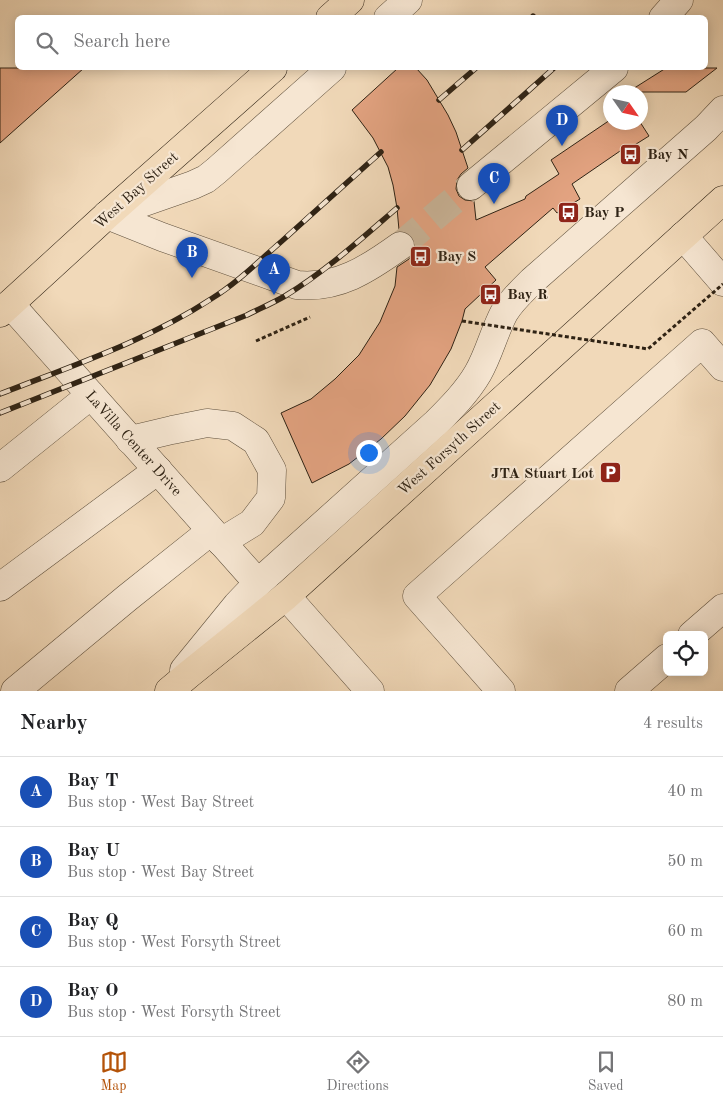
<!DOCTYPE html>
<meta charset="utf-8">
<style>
:root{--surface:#fff;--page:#f6f6f6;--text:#202124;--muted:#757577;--line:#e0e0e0;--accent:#b45309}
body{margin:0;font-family:"Old Standard TT",serif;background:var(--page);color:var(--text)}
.controls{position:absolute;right:15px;bottom:15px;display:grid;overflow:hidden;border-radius:8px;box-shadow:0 2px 12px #0003}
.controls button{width:45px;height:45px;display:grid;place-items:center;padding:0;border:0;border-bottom:1px solid var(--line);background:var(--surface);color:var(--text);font:25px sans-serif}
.compass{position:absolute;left:603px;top:85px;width:45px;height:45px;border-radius:50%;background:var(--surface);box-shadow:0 2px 12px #0003;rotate:124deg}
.you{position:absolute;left:368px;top:452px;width:18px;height:18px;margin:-12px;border:4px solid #fff;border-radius:50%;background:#1a73e8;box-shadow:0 0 0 8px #1a73e833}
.badge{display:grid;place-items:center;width:32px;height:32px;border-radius:50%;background:var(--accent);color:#fff;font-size:16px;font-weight:700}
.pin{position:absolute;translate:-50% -41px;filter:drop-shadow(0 1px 2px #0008)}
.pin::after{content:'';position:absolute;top:26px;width:18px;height:15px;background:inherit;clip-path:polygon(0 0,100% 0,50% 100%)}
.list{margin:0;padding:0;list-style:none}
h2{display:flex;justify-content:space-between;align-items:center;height:65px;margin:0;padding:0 20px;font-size:21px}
h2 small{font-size:16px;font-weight:400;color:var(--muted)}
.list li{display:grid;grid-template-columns:32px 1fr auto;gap:15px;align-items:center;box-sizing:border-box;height:70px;padding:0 20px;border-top:1px solid var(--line)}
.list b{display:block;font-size:19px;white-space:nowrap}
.list p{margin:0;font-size:16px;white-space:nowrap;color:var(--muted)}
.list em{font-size:16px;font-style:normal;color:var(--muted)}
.icon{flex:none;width:28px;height:28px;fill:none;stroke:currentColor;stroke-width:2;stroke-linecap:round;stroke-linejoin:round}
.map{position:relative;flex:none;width:723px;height:691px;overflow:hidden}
.search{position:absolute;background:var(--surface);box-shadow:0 2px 12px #0003;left:15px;right:15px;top:15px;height:55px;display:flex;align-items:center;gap:12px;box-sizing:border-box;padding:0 18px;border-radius:8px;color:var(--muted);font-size:19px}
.sheet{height:345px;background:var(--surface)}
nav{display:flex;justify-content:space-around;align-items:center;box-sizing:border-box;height:70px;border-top:1px solid var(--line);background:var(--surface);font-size:14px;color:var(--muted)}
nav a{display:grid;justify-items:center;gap:2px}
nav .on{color:var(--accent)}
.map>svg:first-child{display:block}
.building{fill:#e3a381;stroke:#2e2214}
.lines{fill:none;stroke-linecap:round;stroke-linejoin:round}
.minor-tunnel{stroke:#cab498;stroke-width:28;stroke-dasharray:28 14;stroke-linecap:butt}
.minor-casing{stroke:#5f503d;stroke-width:29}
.major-casing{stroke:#2e2214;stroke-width:29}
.path{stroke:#2e2214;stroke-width:3;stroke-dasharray:4 2.5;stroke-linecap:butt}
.minor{stroke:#f6e6d2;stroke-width:28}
.major{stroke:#f1d9b9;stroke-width:28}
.rail-casing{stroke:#2e2214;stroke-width:5.5}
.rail{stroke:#f6e6d2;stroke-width:4;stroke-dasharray:11;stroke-linecap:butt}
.path-bridge{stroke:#2e2214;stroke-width:3;stroke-dasharray:4 2.5;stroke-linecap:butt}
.labels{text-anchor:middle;stroke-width:4.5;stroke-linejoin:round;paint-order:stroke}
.poi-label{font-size:15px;font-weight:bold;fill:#2e2214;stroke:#f6e6d2;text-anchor:start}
.street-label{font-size:15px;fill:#2e2214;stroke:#f6e6d2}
</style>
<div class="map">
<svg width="723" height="691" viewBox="0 0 723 691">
<rect width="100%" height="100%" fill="#f1d9b9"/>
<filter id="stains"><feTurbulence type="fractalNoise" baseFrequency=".004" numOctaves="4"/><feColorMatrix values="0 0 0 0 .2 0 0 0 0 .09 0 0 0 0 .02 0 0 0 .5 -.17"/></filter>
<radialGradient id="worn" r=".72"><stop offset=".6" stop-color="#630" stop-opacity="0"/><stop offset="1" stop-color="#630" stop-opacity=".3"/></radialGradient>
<g class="building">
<path d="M0,68h84l-84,75z"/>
<path d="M398,68h18l11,12 21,35 8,17 12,36 -7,6 -4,6 -1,9 3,7 6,4 9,1 2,19 49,-21 1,-3 33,-22 -8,-14 59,-40v2h30l9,14 -24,15 -2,-2 -51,35 8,15 -23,14 -4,-5 -68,59 11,13 -31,29 -3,12 -11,28 -21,36 -25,31 -24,23 -32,25 -37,19 -31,-70 30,-14 24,-20 24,-24 21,-33 15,-36 2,-19 12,-8 5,-7 1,-8 -2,-7 -6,-5 -8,-2 -2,-22 -4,-23 -5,-18 -15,-29 -21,-28z"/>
<path d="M666,68h51l-31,24h-58z"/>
</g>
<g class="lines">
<path class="minor-tunnel" d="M400,246l71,-60"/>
<defs>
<g id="minor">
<path d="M388,18l20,-18"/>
<path d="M663,18l16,-18"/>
<path d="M471,186l143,-118"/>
<path d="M107,215l55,22 135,48c41,4 71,-16 103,-39"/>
<path d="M107,215l86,-30 13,-6 10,-8 116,-103"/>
<path d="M683,236l40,46"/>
<path d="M10,304l248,279"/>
<path d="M130,440l42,-10 35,-7 26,3 23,15 16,29 -1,28 -19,25 -31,19"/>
<path d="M0,468l91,-73"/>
<path d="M0,587l158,-117"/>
<path d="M286,596l84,95"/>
<path d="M692,635l31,-27"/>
<path d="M184,670l53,-65 21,-22 178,-160c15,-15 31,-31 42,-50 11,-19 16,-41 26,-60 7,-12 18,-22 28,-32l174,-153 17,-18"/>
<path d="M15,691l112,-93 84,-67"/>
<path d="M501,691l-84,-95 285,-253 21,24"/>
<path d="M629,691l38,-33"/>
</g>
<g id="major">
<path d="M330,18l20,-18"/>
<path d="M0,313l107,-98 166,-147"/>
<path d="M169,691l19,-16 98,-79 437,-396"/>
</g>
</defs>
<use href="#minor" class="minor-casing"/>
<use href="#major" class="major-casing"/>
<path class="path" d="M256,341l54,-24"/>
<use href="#minor" class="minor"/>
<use href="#major" class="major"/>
<defs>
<g id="rail">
<path d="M532,18l1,-2"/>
<path d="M439,100l37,-32"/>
<path d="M462,150l92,-82"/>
<path d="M0,394c71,-28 147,-53 211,-95 26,-16 48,-38 71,-58 33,-30 66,-59 99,-89"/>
<path d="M0,413l247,-98c12,-6 26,-12 38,-19 41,-25 76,-57 112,-88"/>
</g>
</defs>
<use href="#rail" class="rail-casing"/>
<use href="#rail" class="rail"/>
<path class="path-bridge" d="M462,321l186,28 75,-65"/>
</g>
<defs>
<symbol id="bus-square" viewBox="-11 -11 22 22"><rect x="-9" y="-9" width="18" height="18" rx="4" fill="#8f2418" stroke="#f6e6d2"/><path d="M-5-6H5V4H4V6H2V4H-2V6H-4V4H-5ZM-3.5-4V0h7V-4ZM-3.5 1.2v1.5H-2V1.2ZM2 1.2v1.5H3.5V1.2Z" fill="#fff"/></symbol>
<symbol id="parking-square" viewBox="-11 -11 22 22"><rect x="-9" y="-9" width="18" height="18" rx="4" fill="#8f2418" stroke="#f6e6d2"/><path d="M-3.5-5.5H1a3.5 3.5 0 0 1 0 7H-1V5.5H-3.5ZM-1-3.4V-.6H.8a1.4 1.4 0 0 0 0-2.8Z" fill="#fff"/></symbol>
</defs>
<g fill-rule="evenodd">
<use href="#bus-square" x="618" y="142" width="25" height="25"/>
<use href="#bus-square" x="556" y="200" width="25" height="25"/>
<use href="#bus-square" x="408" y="244" width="25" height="25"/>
<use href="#bus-square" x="478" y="282" width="25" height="25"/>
<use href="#parking-square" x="598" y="460" width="25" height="25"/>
</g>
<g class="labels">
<g class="poi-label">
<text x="647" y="159">Bay N</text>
<text x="584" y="217">Bay P</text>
<text x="437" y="261">Bay S</text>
<text x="507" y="299">Bay R</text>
<text x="594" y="478" text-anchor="end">JTA Stuart Lot</text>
</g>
<g class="street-label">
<text transform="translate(136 190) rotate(-42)" y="5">West Bay Street</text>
<text transform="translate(134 443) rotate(48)" y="5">LaVilla Center Drive</text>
<text transform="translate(449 448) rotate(-42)" y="5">West Forsyth Street</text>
</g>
</g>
<rect width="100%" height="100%" filter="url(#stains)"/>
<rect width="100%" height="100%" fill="url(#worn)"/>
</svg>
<div class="controls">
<button><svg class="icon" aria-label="locate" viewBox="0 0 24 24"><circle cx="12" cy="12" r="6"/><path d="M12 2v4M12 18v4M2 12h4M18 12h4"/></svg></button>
</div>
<svg class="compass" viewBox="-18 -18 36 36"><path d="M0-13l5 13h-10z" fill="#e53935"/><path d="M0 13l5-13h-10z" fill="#757577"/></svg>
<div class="you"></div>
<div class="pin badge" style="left:274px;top:295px;background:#1a4fb4">A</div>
<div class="pin badge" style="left:192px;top:278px;background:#1a4fb4">B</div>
<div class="pin badge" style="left:494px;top:204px;background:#1a4fb4">C</div>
<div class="pin badge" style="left:562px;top:146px;background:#1a4fb4">D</div>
<div class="search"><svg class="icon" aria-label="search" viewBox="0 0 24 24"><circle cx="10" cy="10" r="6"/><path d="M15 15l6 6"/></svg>Search here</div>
</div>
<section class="sheet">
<h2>Nearby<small>4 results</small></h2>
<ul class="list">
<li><span class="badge" style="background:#1a4fb4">A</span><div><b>Bay T</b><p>Bus stop · West Bay Street</p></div><em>40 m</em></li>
<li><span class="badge" style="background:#1a4fb4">B</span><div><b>Bay U</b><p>Bus stop · West Bay Street</p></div><em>50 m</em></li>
<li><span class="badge" style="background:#1a4fb4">C</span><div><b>Bay Q</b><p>Bus stop · West Forsyth Street</p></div><em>60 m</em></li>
<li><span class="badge" style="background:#1a4fb4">D</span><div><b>Bay O</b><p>Bus stop · West Forsyth Street</p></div><em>80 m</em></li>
</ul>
</section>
<nav>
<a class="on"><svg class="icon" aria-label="map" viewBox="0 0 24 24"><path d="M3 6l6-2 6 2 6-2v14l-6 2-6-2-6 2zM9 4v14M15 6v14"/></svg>Map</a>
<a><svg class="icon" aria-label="directions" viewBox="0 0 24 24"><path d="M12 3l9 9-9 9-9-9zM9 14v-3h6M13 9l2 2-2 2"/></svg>Directions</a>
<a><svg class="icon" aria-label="saved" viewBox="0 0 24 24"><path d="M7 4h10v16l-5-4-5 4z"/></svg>Saved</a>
</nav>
